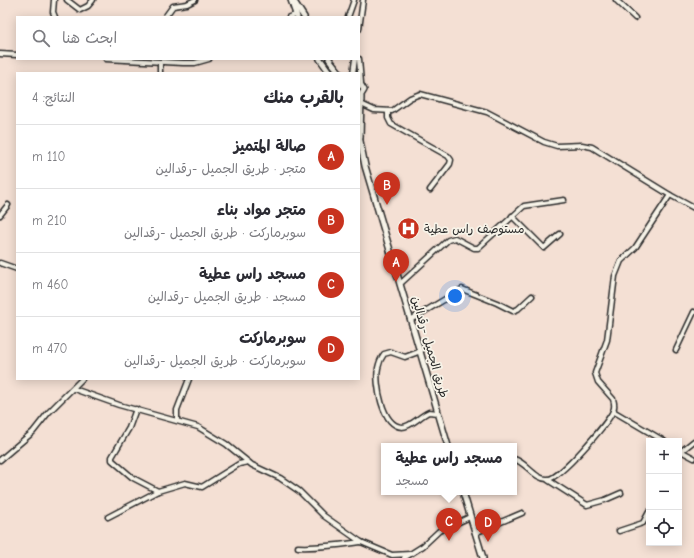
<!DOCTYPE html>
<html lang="ar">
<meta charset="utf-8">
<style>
:root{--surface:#fff;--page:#f2f2f3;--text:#2b2b33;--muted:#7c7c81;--line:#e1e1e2;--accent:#c8321e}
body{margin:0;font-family:"Comic Neue","Playpen Sans Arabic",sans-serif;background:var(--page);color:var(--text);direction:rtl}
.controls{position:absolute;right:12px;bottom:12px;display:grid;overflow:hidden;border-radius:0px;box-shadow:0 2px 10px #0003}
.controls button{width:36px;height:36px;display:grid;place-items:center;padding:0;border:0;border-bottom:1px solid var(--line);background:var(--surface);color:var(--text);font:20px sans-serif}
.you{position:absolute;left:455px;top:296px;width:14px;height:14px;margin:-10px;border:3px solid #fff;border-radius:50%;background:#1a73e8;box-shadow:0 0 0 6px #1a73e833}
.badge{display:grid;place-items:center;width:26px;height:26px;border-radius:50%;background:var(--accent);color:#fff;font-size:13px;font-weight:700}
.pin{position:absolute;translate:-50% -33px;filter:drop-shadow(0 1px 2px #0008)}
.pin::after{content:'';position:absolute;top:21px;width:14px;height:12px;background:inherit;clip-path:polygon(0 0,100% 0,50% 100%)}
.popup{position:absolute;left:381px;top:443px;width:136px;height:52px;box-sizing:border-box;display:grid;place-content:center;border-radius:0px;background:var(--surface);filter:drop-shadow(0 1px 3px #0005);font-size:13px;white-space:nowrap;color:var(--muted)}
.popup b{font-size:15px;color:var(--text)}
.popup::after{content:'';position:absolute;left:50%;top:100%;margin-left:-8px;border:8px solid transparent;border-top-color:var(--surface)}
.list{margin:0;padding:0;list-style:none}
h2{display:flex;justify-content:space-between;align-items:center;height:52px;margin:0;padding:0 16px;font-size:17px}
h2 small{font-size:13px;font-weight:400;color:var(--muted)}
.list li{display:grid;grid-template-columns:26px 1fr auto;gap:12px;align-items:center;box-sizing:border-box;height:64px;padding:0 16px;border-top:1px solid var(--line)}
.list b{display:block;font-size:15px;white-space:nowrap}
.list p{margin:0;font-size:13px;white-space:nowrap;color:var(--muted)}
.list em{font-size:13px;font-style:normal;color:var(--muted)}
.icon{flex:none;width:22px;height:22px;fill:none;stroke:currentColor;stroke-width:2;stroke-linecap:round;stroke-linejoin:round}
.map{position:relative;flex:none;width:694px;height:558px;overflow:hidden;direction:ltr}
.search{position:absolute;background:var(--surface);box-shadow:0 2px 10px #0003;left:16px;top:16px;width:344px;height:44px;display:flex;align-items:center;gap:10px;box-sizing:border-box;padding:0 14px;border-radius:0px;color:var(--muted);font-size:15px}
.panel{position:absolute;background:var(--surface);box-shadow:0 2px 10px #0003;left:16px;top:72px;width:344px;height:308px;border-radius:0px;direction:rtl}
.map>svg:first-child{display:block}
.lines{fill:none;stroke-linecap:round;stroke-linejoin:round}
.minor-casing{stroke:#2b2b2b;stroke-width:7}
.major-casing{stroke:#2b2b2b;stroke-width:8}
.minor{stroke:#f7f3e8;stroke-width:4}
.major{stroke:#f7f3e8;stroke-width:5}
.labels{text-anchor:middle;stroke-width:3.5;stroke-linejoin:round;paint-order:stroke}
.poi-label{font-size:12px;fill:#2b2b2b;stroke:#f7f3e8;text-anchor:start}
.street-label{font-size:12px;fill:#2b2b2b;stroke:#f7f3e8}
</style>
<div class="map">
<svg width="694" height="558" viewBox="0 0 694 558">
<rect width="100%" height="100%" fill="#f4e0d4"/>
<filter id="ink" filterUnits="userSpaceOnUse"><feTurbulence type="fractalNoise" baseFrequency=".025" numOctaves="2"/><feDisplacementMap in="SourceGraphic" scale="8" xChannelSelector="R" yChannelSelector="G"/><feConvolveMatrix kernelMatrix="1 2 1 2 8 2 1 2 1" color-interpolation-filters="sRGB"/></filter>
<g filter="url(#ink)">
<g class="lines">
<defs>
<g id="minor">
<path d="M54,0l-1,12 2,5"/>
<path d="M67,0l13,10 8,-4 5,-6"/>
<path d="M616,0l19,18"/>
<path d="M165,17l8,-11 14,-2 8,-4"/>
<path d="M289,17l7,-2 1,-3"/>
<path d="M348,17l6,-17"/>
<path d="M359,29l4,-29"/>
<path d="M0,54l17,1"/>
<path d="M106,59l77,4h12l14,-4"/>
<path d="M359,59l2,24"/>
<path d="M160,73v-11"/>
<path d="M353,73l2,-14"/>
<path d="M361,104l13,6 18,1 18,-13 10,-4 67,18 57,30 13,4 25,-1 10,2 78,48 24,13"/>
<path d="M388,112v6l3,6 57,32 3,4 -1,4 -20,26"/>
<path d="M0,215l8,-10"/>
<path d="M512,216l32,32 16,-14"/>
<path d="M0,263l17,6"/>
<path d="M400,284l48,-44 7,-2 19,10h4l46,-42 40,-6"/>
<path d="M412,319l50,-30 35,14 16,8 5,-2 14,-13"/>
<path d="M676,350l18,-38"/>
<path d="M421,351l-16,6 -14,-5 -7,2c-3,4 -5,9 -6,14 -3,15 4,58 24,59 9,0 19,-12 27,-15l9,1"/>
<path d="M74,389l45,16 79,22 28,17 26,21 28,13 19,13 25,25 37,26 31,13 18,-1"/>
<path d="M136,409l-7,19 -17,29v3l21,18 25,13"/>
<path d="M613,411l51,30"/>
<path d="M177,420v-10l12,-31"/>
<path d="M679,450l15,8"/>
<path d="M679,453l15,-12"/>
<path d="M514,459c12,3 21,21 34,20 12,0 60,-56 65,-68 2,-4 1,-9 0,-12l-15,-17 -3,-9 12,-33 8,-64 6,-15 14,-13 35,-53"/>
<path d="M0,460l33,-28 15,-19 34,-34"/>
<path d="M548,480l39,25 18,-5 16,-7"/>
<path d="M108,517l50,-26 27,-8 17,4 37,-23 9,-2"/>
<path d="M619,531l24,-8 6,-11"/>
<path d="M475,533l47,-20"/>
<path d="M298,547c22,1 41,-2 63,-5"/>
<path d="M404,558l19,-12 16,-15 31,-14"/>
</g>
<g id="major">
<path d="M291,0l6,17"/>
<path d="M293,0l11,17"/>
<path d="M320,59l10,14"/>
<path d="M329,59l11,14"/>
<path d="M359,82l5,8 -5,8"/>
<path d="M359,136l6,30 83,280"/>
<path d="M360,138l1,-41"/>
<path d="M463,492l20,66"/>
</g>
</defs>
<use href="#minor" class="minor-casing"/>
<use href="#major" class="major-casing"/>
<use href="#minor" class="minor"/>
<use href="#major" class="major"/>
</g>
</g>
<defs>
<symbol id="hospital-disc" viewBox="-11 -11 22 22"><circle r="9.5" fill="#c8321e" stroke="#f7f3e8"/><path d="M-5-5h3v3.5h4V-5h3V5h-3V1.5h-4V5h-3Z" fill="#fff"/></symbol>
</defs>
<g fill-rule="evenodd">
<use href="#hospital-disc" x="396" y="216" width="25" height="25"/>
</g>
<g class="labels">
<g class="poi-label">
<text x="424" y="233">مستوصف راس عطية</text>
</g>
<g class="street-label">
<text transform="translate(430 347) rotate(74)" y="4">طريق الجميل -رقدالين</text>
</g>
</g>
</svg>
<div class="controls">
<button>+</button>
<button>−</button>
<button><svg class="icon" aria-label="locate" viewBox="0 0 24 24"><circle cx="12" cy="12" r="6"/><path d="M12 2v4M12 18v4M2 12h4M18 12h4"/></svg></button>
</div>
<div class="you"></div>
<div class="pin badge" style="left:396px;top:282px">A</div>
<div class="pin badge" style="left:387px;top:205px">B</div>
<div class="pin badge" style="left:449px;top:541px">C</div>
<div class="popup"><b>مسجد راس عطية</b>مسجد</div>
<div class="pin badge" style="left:488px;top:542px">D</div>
<div class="search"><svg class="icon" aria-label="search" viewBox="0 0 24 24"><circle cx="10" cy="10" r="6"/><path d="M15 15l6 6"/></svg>ابحث هنا</div>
<section class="panel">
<h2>بالقرب منك<small>النتائج: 4</small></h2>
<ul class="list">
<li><span class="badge">A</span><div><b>صالة المتميز</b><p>متجر · طريق الجميل -رقدالين</p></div><em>110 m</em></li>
<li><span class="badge">B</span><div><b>متجر مواد بناء</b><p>سوبرماركت · طريق الجميل -رقدالين</p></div><em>210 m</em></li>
<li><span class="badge">C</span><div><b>مسجد راس عطية</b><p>مسجد · طريق الجميل -رقدالين</p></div><em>460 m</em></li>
<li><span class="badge">D</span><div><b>سوبرماركت</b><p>سوبرماركت · طريق الجميل -رقدالين</p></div><em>470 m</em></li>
</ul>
</section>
</div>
